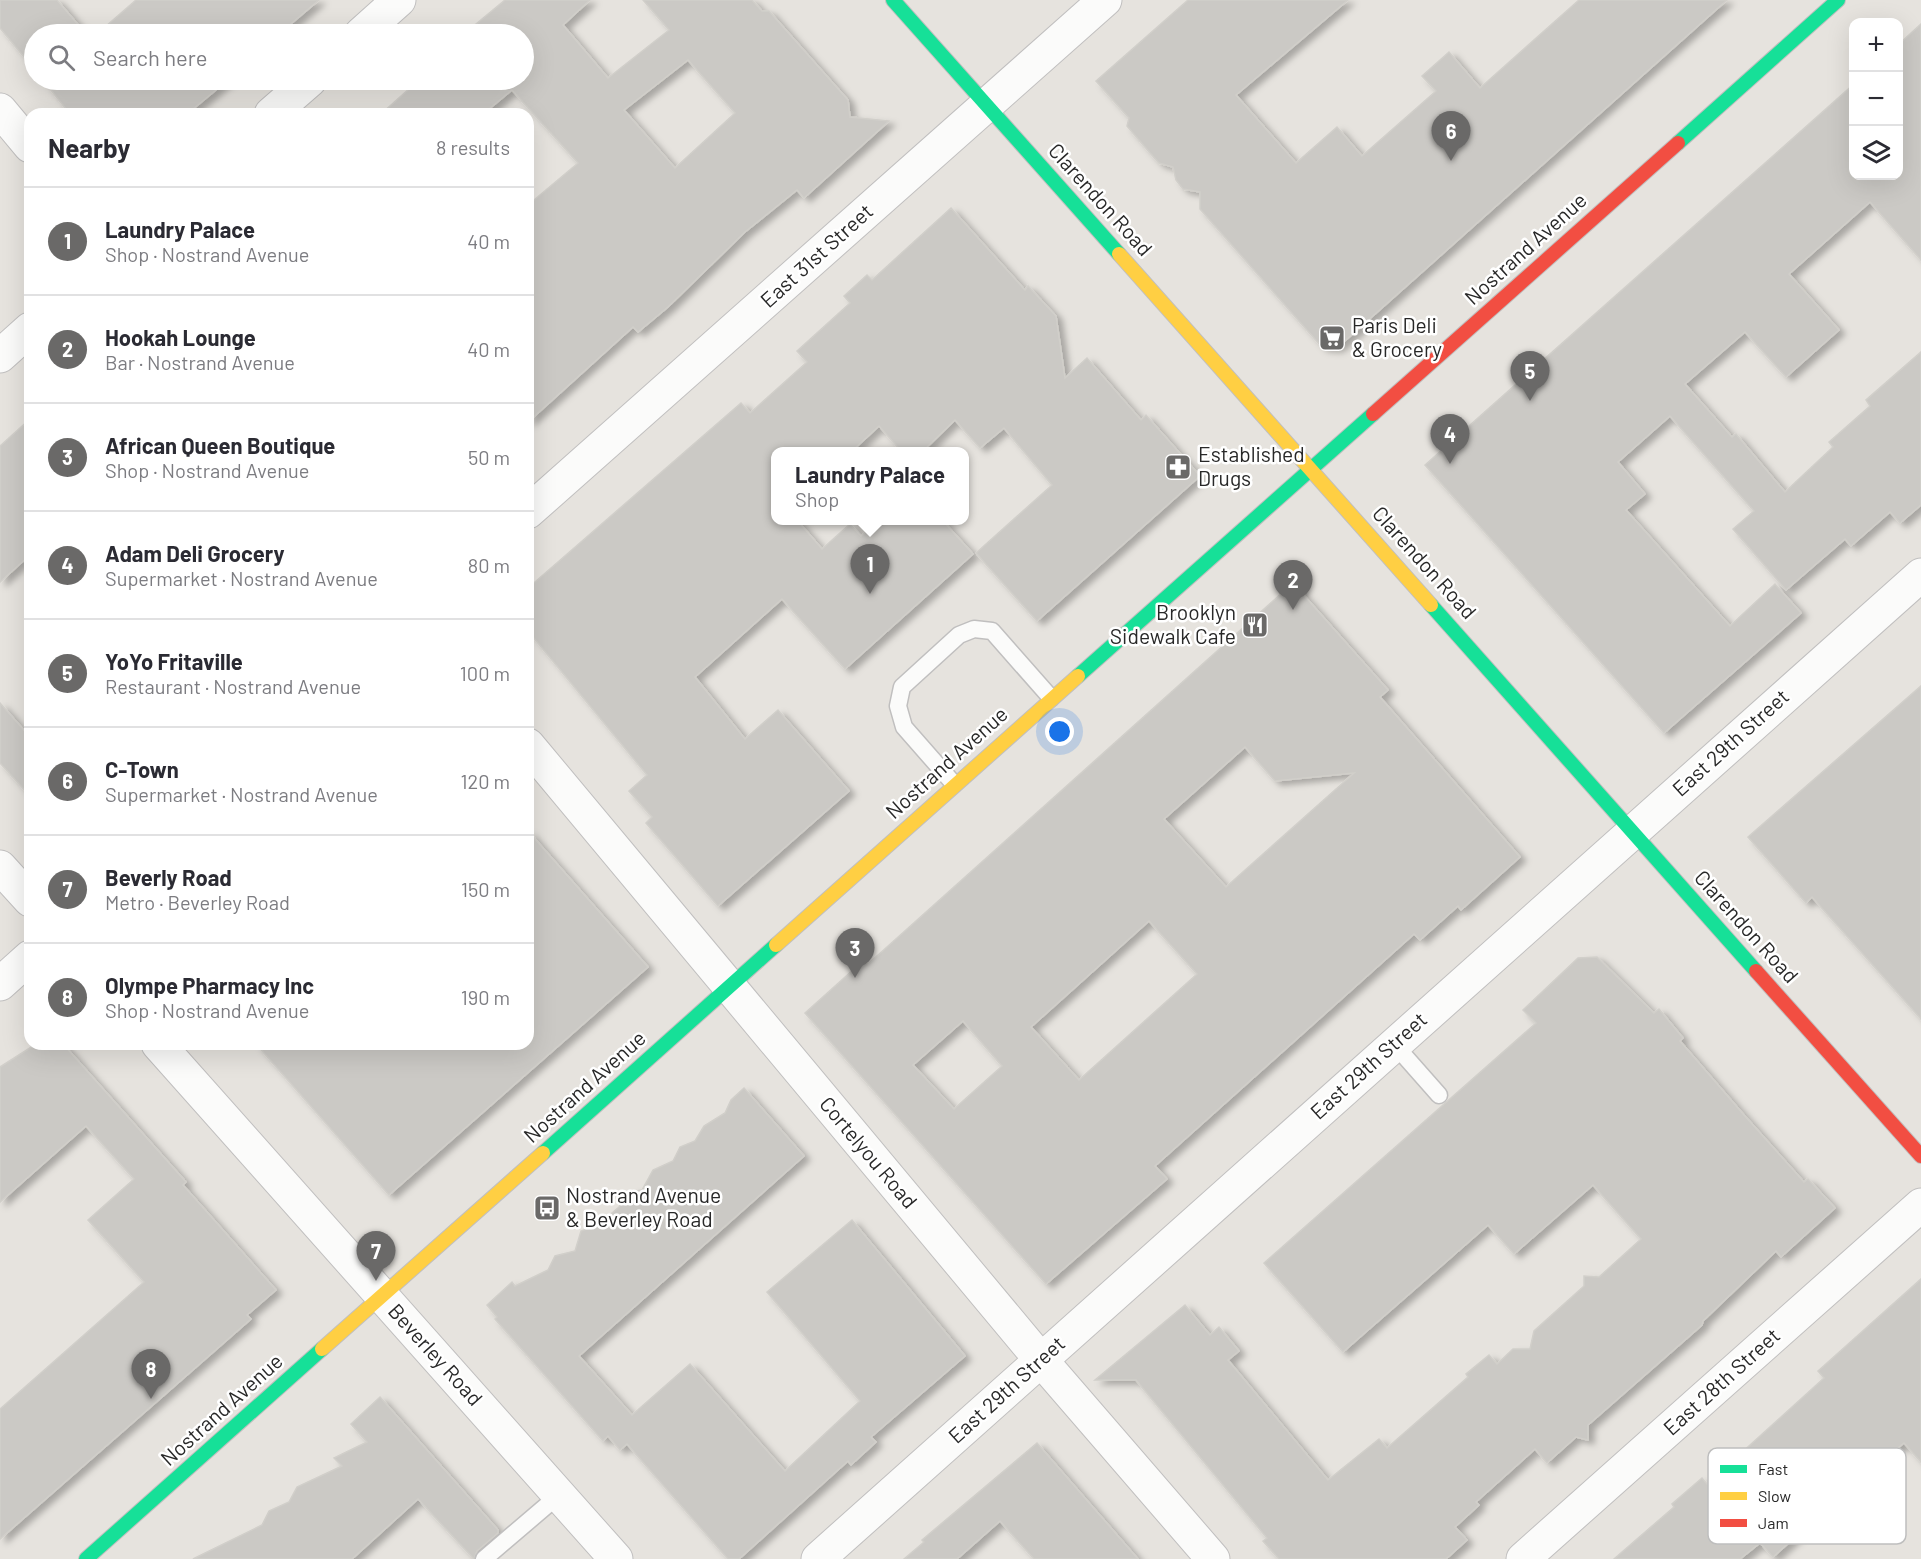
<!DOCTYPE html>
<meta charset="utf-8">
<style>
:root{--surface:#fff;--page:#f7f7f7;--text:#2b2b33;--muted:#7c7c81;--line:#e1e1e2;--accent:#6a6968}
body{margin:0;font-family:Barlow,sans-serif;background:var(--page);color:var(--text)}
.controls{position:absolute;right:18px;top:18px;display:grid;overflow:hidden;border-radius:12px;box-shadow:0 6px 24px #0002}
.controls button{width:54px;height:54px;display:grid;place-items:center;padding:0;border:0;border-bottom:2px solid var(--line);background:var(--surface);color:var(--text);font:30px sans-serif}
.you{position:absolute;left:1060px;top:732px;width:21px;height:21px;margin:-15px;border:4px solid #fff;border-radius:50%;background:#1a73e8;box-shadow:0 0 0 9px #1a73e833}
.badge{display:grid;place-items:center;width:39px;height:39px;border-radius:50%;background:var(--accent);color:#fff;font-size:20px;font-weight:700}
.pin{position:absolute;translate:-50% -50px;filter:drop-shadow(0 2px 3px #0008)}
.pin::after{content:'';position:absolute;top:32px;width:21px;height:18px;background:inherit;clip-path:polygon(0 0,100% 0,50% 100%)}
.popup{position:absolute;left:771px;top:447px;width:198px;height:78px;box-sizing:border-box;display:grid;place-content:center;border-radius:12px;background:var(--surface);filter:drop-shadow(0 2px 4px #0005);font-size:20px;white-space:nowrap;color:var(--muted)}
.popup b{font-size:22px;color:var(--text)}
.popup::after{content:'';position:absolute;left:50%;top:100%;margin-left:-12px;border:12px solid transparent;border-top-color:var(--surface)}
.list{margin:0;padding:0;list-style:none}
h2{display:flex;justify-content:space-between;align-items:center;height:78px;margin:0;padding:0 24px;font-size:26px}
h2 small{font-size:20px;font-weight:400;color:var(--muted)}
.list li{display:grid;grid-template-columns:39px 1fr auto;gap:18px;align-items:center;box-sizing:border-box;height:108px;padding:0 24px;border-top:2px solid var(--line)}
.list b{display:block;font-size:22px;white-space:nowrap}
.list p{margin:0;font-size:20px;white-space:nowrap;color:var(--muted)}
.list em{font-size:20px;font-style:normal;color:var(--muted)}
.icon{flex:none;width:33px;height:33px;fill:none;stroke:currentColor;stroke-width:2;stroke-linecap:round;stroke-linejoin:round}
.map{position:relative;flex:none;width:1921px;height:1559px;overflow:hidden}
.search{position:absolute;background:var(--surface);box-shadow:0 6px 24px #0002;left:24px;top:24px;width:510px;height:66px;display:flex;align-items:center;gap:15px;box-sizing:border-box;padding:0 21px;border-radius:33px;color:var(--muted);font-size:22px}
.panel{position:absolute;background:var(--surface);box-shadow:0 6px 24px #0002;left:24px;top:108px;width:510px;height:942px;border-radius:18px}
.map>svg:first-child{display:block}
.building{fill:#cbc9c5;stroke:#d1cfca;stroke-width:1.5;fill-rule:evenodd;filter:url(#shadow)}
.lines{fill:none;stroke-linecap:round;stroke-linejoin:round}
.lane-casing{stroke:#c0bfbf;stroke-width:19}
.street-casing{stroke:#c0bfbf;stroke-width:35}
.fast-casing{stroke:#c0bfbf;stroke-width:16}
.slow-casing{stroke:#c0bfbf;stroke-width:16}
.jam-casing{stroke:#c0bfbf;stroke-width:16}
.lane{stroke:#fbfbfa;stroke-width:16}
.street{stroke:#fbfbfa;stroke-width:33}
.fast{stroke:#16e098;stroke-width:14}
.slow{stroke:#ffcf43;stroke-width:14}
.jam{stroke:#f24e42;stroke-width:14}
.labels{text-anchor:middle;stroke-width:5;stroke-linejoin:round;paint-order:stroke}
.street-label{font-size:21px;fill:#282828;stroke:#fff}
.poi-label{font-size:21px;fill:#282828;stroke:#fff;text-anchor:start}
.key{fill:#fff;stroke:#bebebe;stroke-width:1.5}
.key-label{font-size:16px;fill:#282828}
</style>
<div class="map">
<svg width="1921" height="1559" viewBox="0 0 1921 1559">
<defs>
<filter id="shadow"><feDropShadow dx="6" dy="4" stdDeviation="3" flood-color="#0004"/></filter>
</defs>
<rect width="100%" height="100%" fill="#e6e3de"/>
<g class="building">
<path d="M0,0h57l29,34h-52v35l-34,-41z"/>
<path d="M136,0h183l-40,34h-182z"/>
<path d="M505,0h85l-27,25 45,53 61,-48 -26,-30h109l10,11h7l79,89 2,17 39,4 -85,77 -7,-8 -52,42 -77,75 -30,25 -5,-5 -105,95v-217l50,-42 -66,-73 -29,24h-102l38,-34h105v-46h-60zM688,60l47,53 -60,55 -51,-58z"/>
<path d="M1188,0h160l-112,95 60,68 41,-36 25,29 74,-65 -14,-15 27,-24 31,36 99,-88h148l-390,348 -15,-1 -122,-138v-17l-17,-3 -7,-9 -3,-13 -14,-4 -8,-9 -24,-28 2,-8 -33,-37z"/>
<path d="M1921,24v236l-51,-58 -81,72 50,56 -53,47 -41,-45 -60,52 47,53 4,-3 49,58 48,-45 -4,-5 41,-36 -4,-6 55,-48v153l-21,18 -10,-11 -39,34 -6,-7 -59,51 -53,-61 21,-18 -84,-95 -52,46 27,32 -19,16 104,116 45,-42 26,29 -137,120 -239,-268 429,-381v92h45v-132z"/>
<path d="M43,80h185l-41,34h-117z"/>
<path d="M951,208l74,82 3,-4 28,30 9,62 22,-20 54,62 5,-5 54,61 -163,145 -61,-68 76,-68 -48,-57 -24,20 -25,-28 -33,32h-20l-23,-26 -28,26h-75v68h21l25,29 28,-25 11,12 18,-16h63l31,34 -128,115 -63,-70 -87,78 50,62 33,-29 71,81 -131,115 -72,-83 6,-6 -23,-26 18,-16 -119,-144v-43l213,-185 9,10 57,-51 -10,-11 53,-48 -6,-7 23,-21 5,5z"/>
<path d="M30,419v136l-30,27v-136z"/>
<path d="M1293,583l95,107 -8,7 140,160 -59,53 -3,-4 -38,34 -6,-6 -259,232 12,13 -121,105 -241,-271 59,-53 4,4zM1245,747l30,34 79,-8 -128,114 -62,-68zM1149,921l48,53 -118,106 -48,-53zM963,1021l39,45 -48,43 -41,-44z"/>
<path d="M1921,686v333l-109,-122 -6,6 -58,-66z"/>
<path d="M0,703l30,34v59l-30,-33z"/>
<path d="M528,831l120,136 -259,228 -133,-151h272z"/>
<path d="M1597,957l57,56 5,-4 24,29 -3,3 64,74 60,67 4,-3 27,29 -54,49 -5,-6 -73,70 -1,4 -114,100v15l-12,-3 -29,26 -12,-14 -59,53 3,3 -24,22 12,13 -21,19h-167l-16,-18 4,-3 -131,-158h-41l90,-75 25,30 9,-8 20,24 -11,9 100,120 51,-41 8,9 81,-71 -2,-3 23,-19 8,9 16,-15h17l4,-18 50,-45v-10l15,1 42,-38 -48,-54 -79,69 -26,-29 -145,127 -79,-89 272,-240 -13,-13 55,-52z"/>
<path d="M36,1044h27l123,138 -3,3 93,105 -29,25 4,4 -251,220v-130l144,-127 -56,-62 46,-41 -48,-53 -86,76v-135z"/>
<path d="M744,1088l60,68 -225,200 53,59 58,-51 95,107 75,-70 -93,-109 85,-72 113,136 -94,81 5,5 -25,23 -3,-4 -109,98h-11l-101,-115 -7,6 -12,-14 -5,5 -108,-122 2,-2 -10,-12 25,-23 3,4 33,-16 7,-14 20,-5 6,-20 17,-6 21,-18 10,-15 13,-2 11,-20 20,-9 7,-14 15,-6 9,-15 21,-13 6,-13z"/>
<path d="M1921,1279v183l-17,-19 -35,29h-8l-23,20v7l-65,58 -13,-14 -20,16h-126l60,-52 -2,-3 30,-26 5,6 117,-106 -6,-7z"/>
<path d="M380,1397l118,133v3l-21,18 -3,8 -56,-60 -66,60h-159l69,-34 7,-14 20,-9 8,-15 45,-21 -8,-8 33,-16 -16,-18z"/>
<path d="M1037,1443l101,116h-104l-34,-38 -43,38h-53l20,-17 -2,-2z"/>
</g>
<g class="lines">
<defs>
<g id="lane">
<path d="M954,784l-50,-57 -6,-21 4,-19 57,-52 15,-6 18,2 59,67"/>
<path d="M1394,1044l45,51"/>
<path d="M484,1559l75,-64"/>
</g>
<g id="street">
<path d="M361,34l38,-34"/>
<path d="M0,110l30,36"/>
<path d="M271,114l39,-34"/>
<path d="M0,356l30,-27"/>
<path d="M528,512l577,-512"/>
<path d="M528,745l513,615 172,199"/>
<path d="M0,867l30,33"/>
<path d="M0,984l30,-27"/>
<path d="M158,1044l458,515"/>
<path d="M818,1559l1103,-984"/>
<path d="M1523,1559l398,-354"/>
</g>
<g id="fast">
<path d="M893,0l226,254"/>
<path d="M1678,143l160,-143"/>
<path d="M1431,605l325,366"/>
<path d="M1078,676l295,-262"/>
<path d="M543,1153l233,-208"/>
<path d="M86,1559l236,-210"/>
</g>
<g id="slow">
<path d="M1119,254l312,351"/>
<path d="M776,945l302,-269"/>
<path d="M322,1349l221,-196"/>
</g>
<g id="jam">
<path d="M1373,414l305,-271"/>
<path d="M1756,971l165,185"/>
</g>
</defs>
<use href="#lane" class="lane-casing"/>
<use href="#street" class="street-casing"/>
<use href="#fast" class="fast-casing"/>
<use href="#slow" class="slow-casing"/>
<use href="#jam" class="jam-casing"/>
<use href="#lane" class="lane"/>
<use href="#street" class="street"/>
<use href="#fast" class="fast"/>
<use href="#slow" class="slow"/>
<use href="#jam" class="jam"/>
</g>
<defs>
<symbol id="supermarket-square" viewBox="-11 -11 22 22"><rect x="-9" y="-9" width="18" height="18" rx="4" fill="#6a6968" stroke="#fff"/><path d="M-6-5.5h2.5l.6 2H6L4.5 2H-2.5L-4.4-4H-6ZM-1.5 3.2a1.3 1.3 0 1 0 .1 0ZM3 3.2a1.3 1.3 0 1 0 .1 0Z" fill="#fff"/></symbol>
<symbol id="pharmacy-square" viewBox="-11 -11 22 22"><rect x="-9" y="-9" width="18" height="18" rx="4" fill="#6a6968" stroke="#fff"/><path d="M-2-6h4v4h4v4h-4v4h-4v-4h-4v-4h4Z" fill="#fff"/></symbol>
<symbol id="restaurant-square" viewBox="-11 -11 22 22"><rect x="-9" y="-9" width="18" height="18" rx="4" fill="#6a6968" stroke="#fff"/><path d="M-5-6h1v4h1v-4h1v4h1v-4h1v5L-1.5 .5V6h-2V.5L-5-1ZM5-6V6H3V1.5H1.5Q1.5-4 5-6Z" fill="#fff"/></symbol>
<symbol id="bus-square" viewBox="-11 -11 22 22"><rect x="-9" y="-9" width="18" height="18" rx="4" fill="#6a6968" stroke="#fff"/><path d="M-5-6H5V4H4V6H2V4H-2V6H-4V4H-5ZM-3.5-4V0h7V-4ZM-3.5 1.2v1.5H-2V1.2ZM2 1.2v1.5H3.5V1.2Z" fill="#fff"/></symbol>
</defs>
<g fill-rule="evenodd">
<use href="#supermarket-square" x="1317" y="323" width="30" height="30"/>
<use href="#pharmacy-square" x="1163" y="452" width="30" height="30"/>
<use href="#restaurant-square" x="1240" y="610" width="30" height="30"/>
<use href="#bus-square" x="532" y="1193" width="30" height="30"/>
</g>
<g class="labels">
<g class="street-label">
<text transform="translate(1100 200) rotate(48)" y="7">Clarendon Road</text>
<text transform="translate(1526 249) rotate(-42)" y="7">Nostrand Avenue</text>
<text transform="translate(817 256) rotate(-42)" y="7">East 31st Street</text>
<text transform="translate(1424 563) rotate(48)" y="7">Clarendon Road</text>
<text transform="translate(1731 743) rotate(-42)" y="7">East 29th Street</text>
<text transform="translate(947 763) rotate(-42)" y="7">Nostrand Avenue</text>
<text transform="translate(1746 927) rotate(48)" y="7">Clarendon Road</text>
<text transform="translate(1369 1066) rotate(-42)" y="7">East 29th Street</text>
<text transform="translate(585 1087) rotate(-42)" y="7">Nostrand Avenue</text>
<text transform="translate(868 1153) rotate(50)" y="7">Cortelyou Road</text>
<text transform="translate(435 1355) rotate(48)" y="7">Beverley Road</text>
<text transform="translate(1722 1382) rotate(-42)" y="7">East 28th Street</text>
<text transform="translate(1007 1390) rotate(-42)" y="7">East 29th Street</text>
<text transform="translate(222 1410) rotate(-42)" y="7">Nostrand Avenue</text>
</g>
<g class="poi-label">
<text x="1352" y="333">Paris Deli<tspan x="1352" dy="24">&amp; Grocery</tspan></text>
<text x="1198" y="462">Established<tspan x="1198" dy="24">Drugs</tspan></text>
<text x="1236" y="620" text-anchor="end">Brooklyn<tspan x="1236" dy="24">Sidewalk Cafe</tspan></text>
<text x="566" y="1203">Nostrand Avenue<tspan x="566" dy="24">&amp; Beverley Road</tspan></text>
</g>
</g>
<rect x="1708" y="1448" width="198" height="96" rx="9" class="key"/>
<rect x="1720" y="1465" width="27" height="8" fill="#16e098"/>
<rect x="1720" y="1492" width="27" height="8" fill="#ffcf43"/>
<rect x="1720" y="1519" width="27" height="8" fill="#f24e42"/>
<g class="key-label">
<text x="1758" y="1475">Fast</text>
<text x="1758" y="1502">Slow</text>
<text x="1758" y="1529">Jam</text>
</g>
</svg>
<div class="controls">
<button>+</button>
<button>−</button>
<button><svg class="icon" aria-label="layers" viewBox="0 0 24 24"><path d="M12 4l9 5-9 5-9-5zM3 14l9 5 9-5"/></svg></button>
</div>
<div class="you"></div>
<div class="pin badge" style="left:870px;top:594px">1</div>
<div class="popup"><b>Laundry Palace</b>Shop</div>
<div class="pin badge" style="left:1293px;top:610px">2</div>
<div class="pin badge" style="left:855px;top:978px">3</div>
<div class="pin badge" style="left:1450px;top:464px">4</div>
<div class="pin badge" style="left:1530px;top:401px">5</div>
<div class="pin badge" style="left:1451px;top:161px">6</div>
<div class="pin badge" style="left:376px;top:1281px">7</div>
<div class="pin badge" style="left:151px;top:1399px">8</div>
<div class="search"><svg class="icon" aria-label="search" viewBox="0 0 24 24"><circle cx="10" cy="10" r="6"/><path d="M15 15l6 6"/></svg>Search here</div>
<section class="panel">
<h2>Nearby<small>8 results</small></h2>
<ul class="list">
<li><span class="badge">1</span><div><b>Laundry Palace</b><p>Shop · Nostrand Avenue</p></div><em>40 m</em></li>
<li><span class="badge">2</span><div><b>Hookah Lounge</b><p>Bar · Nostrand Avenue</p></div><em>40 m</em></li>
<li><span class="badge">3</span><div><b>African Queen Boutique</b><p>Shop · Nostrand Avenue</p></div><em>50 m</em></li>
<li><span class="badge">4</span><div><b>Adam Deli Grocery</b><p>Supermarket · Nostrand Avenue</p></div><em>80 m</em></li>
<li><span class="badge">5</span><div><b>YoYo Fritaville</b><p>Restaurant · Nostrand Avenue</p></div><em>100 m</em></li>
<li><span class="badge">6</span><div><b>C-Town</b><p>Supermarket · Nostrand Avenue</p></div><em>120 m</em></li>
<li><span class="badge">7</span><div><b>Beverly Road</b><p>Metro · Beverley Road</p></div><em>150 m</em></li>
<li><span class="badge">8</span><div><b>Olympe Pharmacy Inc</b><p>Shop · Nostrand Avenue</p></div><em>190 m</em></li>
</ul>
</section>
</div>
